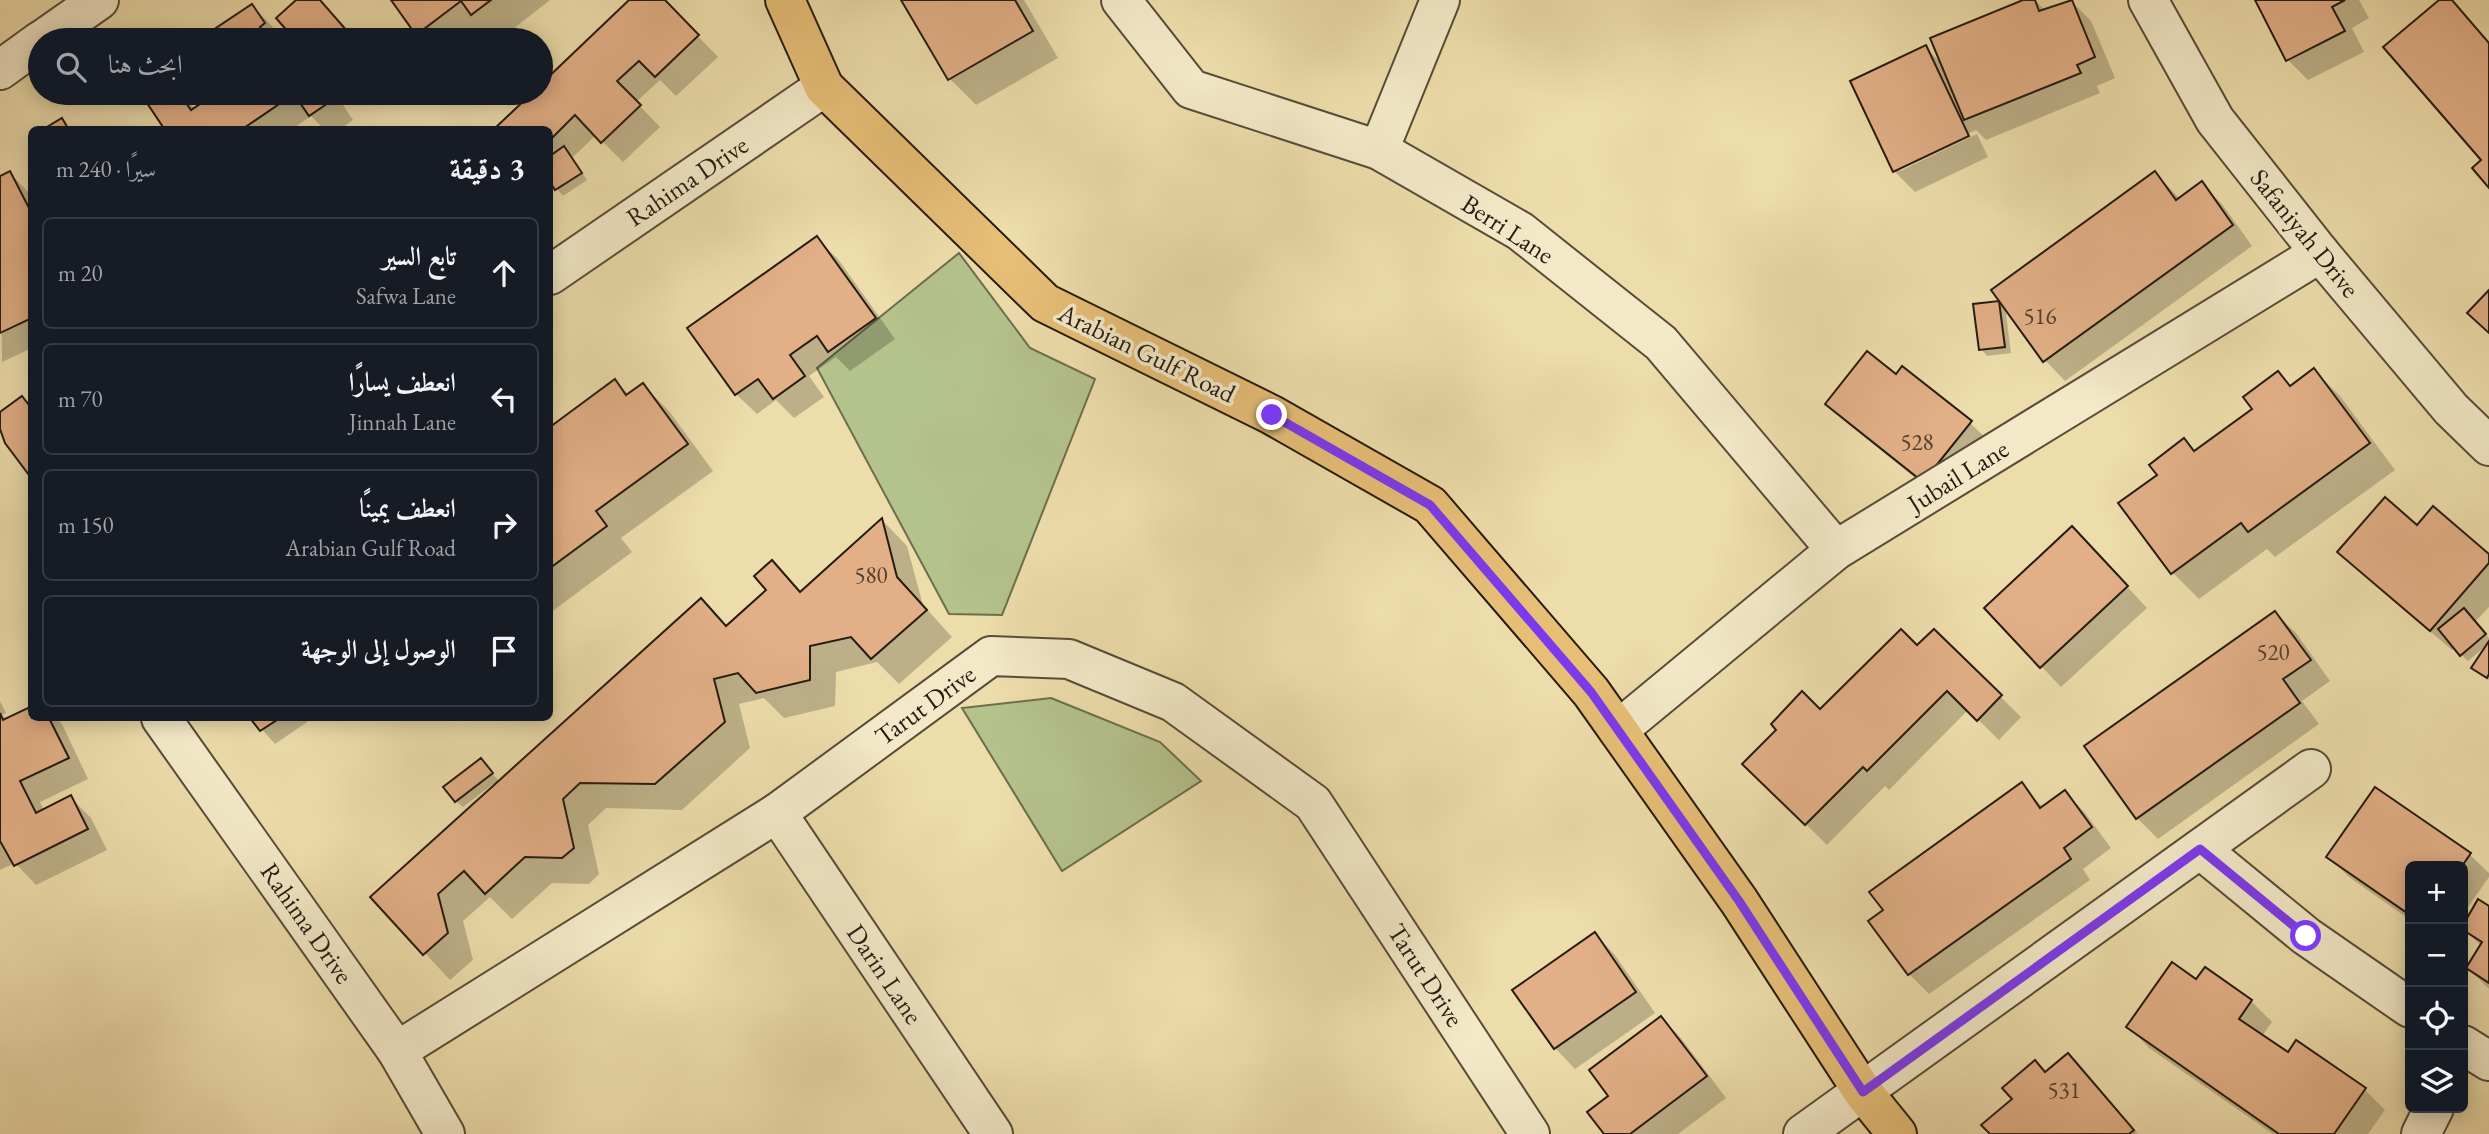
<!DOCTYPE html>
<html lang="ar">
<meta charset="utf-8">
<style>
:root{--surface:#171b24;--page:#20242c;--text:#f1f3f6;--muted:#9ea1a6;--line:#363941}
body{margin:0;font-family:"EB Garamond",Amiri,serif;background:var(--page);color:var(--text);direction:rtl}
.controls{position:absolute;right:21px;bottom:21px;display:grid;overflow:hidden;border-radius:10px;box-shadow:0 4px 18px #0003}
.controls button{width:63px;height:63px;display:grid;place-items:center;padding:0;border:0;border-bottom:2px solid var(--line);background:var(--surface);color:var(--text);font:35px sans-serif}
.stop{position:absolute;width:21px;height:21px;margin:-16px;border:5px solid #7c3aed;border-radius:50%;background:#fff}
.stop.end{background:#7c3aed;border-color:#fff;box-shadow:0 2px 7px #0008}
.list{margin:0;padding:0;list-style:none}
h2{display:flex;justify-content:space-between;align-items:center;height:91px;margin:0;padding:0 28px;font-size:30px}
h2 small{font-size:23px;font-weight:400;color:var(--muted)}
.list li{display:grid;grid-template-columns:46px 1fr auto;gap:21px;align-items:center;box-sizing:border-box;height:112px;margin:0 14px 14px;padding:0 14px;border:2px solid var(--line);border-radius:10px}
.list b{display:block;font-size:26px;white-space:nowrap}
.list p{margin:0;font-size:23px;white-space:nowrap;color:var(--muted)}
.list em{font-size:23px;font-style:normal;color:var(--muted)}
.icon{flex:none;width:38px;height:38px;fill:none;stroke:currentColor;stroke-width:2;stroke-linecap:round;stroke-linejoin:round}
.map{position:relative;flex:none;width:2489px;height:1134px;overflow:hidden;direction:ltr}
.search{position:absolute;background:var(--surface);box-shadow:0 4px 18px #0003;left:28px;top:28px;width:525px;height:77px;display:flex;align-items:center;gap:18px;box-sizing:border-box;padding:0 24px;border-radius:38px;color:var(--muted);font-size:26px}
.panel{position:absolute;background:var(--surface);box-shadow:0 4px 18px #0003;left:28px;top:126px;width:525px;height:595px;border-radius:10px;direction:rtl}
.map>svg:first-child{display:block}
.green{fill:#b4c28c;stroke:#6c6e4f;stroke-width:2}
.shadow{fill:#0003}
.building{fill:#e2af86;stroke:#251b12;stroke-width:2}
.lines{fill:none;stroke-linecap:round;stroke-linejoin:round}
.minor-casing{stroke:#574c38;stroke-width:42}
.major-casing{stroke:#251b12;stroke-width:42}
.minor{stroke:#f3e9c8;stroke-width:38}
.major{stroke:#e6be76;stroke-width:38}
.route{stroke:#7c3aed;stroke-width:9}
.labels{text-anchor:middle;stroke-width:7;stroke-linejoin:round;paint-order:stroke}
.number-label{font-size:23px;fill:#54402f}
.street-label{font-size:26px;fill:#251b12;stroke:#f3e9c8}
</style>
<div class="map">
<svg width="2489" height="1134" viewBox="0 0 2489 1134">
<rect width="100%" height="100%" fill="#edddab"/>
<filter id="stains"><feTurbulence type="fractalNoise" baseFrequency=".00286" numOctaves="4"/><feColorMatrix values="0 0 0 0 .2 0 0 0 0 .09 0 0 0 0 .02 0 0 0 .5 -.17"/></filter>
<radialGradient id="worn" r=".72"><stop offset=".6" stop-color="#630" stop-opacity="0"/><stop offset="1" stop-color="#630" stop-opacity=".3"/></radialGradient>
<g class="green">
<path d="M959,253l71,95 65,31 -93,236 -53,-1 -132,-246z"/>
<path d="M1051,698l109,44 41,39 -139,90 -100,-163z"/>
</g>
<g class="shadow">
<path d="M393,0h157l-51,40 -13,-13 -17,13h-46z"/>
<path d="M632,0h31l55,57 -42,39 -16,-16 -24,22 24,25 -37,35 -27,-27 -24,23 15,22 -24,16 -13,-16v-50h-54l38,-37h7v-6z"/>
<path d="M903,0h121l34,58 -82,47 -26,-26z"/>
<path d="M2027,0h8l11,11 25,-10 20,20 24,57 -18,8 3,7 -114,47 -10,-10 -76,37v4l77,-37 11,23 -73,35 -21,-21 31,-124 17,17z"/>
<path d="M2257,0h102l10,18 -17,10 12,24 -56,28 -20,-20z"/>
<path d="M252,6l20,20 10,14h-81z"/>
<path d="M165,93h14l16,16 24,-16h116l18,27 -14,10h-14l-14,-14 -20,14h-123l-18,-27z"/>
<path d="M349,93h14l-8,7z"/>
<path d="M10,173l22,23v152l-30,14 -2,-184z"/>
<path d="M2155,173l25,26 22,-15 20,20 30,42 -187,135 -20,-21 -40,-54 6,47 -24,3 -6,-7 -6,-43 27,-4z"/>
<path d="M817,239l21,20 57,80 -45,32 -14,-14 -27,19 15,21 -30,21 -18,-18 -19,14 -21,-20z"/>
<path d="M2314,370l26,26 55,74 -120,87 -8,-8 -68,50 -26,-26 -52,-70 38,-28 25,-34 12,11 58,-43 24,-36 14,14z"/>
<path d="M615,381l14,14 14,-10 26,26 44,60 -92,67 11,14 -82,61v-184z"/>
<path d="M1828,404l142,19 21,20 -47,58 -96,-77z"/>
<path d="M882,520l25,26 16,59 29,32 -53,47 -22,-22 -41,10 -1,34 -51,12 -20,-20 -25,6 11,44 -68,62 -76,-2 -18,17 11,49 -10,10 -37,-1 -40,36 -22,-22 -27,24 10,39 -23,20 -77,-83 122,-111 -2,-2 -30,23 -7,-6 28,-36 16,17 201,-182 27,27 41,-37 3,-27 30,30z"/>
<path d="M2417,527l72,29v51l-14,15 14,16v42l-16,-13 14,-22 -19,16 -14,-14 -2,3 -92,-78 -21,-20z"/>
<path d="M2092,549l55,59 -86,79 -75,-79z"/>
<path d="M2275,613l21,20 34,48 -28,20 17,23 -161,115 -21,-21 -50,-71z"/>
<path d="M1934,631l87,86 -22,23 -31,-30 -79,80 -4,-4 -58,59 -82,-81 172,-116z"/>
<path d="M0,701l6,12 -4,2 5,5 49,-2 6,6 26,55 -48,23 4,9 27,-13 20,20 16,32 -71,35 -21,-22 -15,7z"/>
<path d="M252,718h61l-38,26z"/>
<path d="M2021,785l23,23 21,-16 20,21 26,35 -28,21 7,11 -161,114 -20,-20z"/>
<path d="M2375,790l95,65 19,18v4l-26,37v-48h-53v54l-61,-43 -20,-20z"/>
<path d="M2479,902l10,6v81l-21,-21 13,-22 -18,-18z"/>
<path d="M1595,934l20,21 40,58 -80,56 -20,-21z"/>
<path d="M2205,969l46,32 21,21 -10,14 26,18 77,36 20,20 -17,24h-95l-124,-86 -20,-21 68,-45z"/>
<path d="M1661,1018l20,20 45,60 -48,36h-72l4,-37z"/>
<path d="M2068,1055l70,79h-146l54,-60z"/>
</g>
<g class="building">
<path d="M296,0h24l35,40h-60l-19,-22z"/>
<path d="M391,0h100l-20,15 -10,-14 -45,34z"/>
<path d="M629,0h36l34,35 -44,42 -16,-16 -22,20 24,24 -40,38 -26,-28 -25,25v-10h-57l39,-37h9v-9z"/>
<path d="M901,0h114l18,31 -85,49z"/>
<path d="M2023,0h12l4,11 33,-11 23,57 -18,8 4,8 -117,47 -34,-82z"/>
<path d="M2255,0h90l-13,7 13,24 -59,30z"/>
<path d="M2439,0h13l37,43v145l-17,-20 9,-8 -98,-113z"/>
<path d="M252,4l13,19 -5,4 9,13h-71z"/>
<path d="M1926,45l43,91 -76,36 -43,-91z"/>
<path d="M162,93h17l12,17 25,-17h114l4,6 -25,17 -15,-22 -53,36h-76l-18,-27z"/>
<path d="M62,118l7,12h-27z"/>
<path d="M564,146l18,27 -27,17 -5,-8v-26z"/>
<path d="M10,171l20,39 2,-1v89l-3,1 3,19 -32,15v-157z"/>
<path d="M2155,171l21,29 26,-19 31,44 -190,137 -52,-72z"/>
<path d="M817,236l59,82 -48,34 -11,-16 -27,19 15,21 -32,23 -15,-20 -23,16 -48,-67z"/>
<path d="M2489,290v43l-22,-20z"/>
<path d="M1999,301l6,46 -26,3 -6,-46z"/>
<path d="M1867,351l29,23 6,-8 70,55 -49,61 -98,-78z"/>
<path d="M2314,368l56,75 -122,89 -7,-9 -70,51 -53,-71 39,-28 -8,-10 35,-27 10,13 58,-42 -9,-12 35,-26 12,15z"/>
<path d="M615,379l11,16 17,-12 45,61 -92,67 11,15 -57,42v-141z"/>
<path d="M22,396l10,13v70l-27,-36 -5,-14v-17z"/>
<path d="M2385,497l32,28 16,-19 56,48v9l-59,68 -93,-79z"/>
<path d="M882,518l15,59 30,33 -56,49 -20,-22 -41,9v34l-54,13 -18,-20 -24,6 11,43 -70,62 -75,-1 -17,16 11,49 -12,10 -37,-1 -40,37 -21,-23 -26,23 10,39 -25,22 -53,-58 331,-299 25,28 40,-36 -12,-14 18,-16 28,32z"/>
<path d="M2072,526l56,60 -88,82 -56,-60z"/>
<path d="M2464,608l22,26 -26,22 -22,-27z"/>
<path d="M2275,611l36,49 -28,19 17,24 -164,116 -52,-73z"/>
<path d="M1901,629l16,16 17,-16 68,66 -25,26 -30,-30 -80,80 -4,-4 -58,58 -63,-61 34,-34 -5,-6 31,-33 18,18z"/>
<path d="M2489,641v33l-2,4 -16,-10z"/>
<path d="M32,706v12h17l20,40 -49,23 16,32 35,-18 17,34 -74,37 -14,-25v-128l3,7z"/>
<path d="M250,718h30l-20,13z"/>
<path d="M481,758l12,15 -38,29 -12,-15z"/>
<path d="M2022,782l18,26 25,-18 27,37 -28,21 7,11 -163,116 -40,-54 15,-11 -14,-18z"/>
<path d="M2375,787l96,66 -9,13h-52v49l-84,-58z"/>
<path d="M2478,899l11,7v77l-23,-15 16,-26 -19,-12v-5z"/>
<path d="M1595,932l41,60 -82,57 -42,-59z"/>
<path d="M2172,962l24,17 9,-12 47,33 -13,19 49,33 8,-12 70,48 -32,46h-55l-153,-107z"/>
<path d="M1661,1016l46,60 -77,58h-26l-17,-22 21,-16 -19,-26z"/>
<path d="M2068,1053l66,77 -5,4h-139l-9,-9 31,-26 -10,-11 33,-28 10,12z"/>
</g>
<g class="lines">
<defs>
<g id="minor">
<path d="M1121,0l70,89 188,61 141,81 141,112 175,207"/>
<path d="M2148,0l67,120 105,133 131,156 38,37"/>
<path d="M42,40l57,-40"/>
<path d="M0,70l40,-29"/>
<path d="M1379,150l61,-150"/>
<path d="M550,275l274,-188"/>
<path d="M161,718l236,333 48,83"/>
<path d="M1618,730l218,-180 484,-297"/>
<path d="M777,813l216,321"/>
<path d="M2200,849l106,87 104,72"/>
<path d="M2463,1045l26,16"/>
<path d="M397,1051l380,-238 214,-157 78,3 104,43 140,101 217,331"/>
<path d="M1803,1134l508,-365"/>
<path d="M2421,1134l13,-26"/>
</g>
<path id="major" d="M785,0l39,87 221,216 227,112 158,90 161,187 148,209 124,191 34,42"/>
</defs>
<use href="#minor" class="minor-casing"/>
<use href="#major" class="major-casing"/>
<use href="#minor" class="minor"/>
<use href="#major" class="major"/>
</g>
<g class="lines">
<path class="route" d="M1272,415l158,90 161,187 148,209 124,191 337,-243 106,87"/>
</g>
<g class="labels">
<g class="number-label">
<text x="2040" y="324">516</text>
<text x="1917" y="450">528</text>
<text x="871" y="583">580</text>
<text x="2273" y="660">520</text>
<text x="2064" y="1098">531</text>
</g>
<g class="street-label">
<text transform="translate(687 181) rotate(-34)" y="9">Rahima Drive</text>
<text transform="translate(1508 229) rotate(33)" y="9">Berri Lane</text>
<text transform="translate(2305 233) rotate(51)" y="9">Safaniyah Drive</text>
<text transform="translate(1147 353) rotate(26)" y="9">Arabian Gulf Road</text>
<text transform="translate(1958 476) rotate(-32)" y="9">Jubail Lane</text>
<text transform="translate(925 705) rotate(-36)" y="9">Tarut Drive</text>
<text transform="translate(307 923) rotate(55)" y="9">Rahima Drive</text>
<text transform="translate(885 974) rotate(56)" y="9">Darin Lane</text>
<text transform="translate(1426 975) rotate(57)" y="9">Tarut Drive</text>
</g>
</g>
<rect width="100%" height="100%" filter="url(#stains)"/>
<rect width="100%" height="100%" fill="url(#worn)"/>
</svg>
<div class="controls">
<button>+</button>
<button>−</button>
<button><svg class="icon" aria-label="locate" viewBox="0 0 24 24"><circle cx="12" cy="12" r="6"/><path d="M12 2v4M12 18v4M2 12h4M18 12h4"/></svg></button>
<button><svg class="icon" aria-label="layers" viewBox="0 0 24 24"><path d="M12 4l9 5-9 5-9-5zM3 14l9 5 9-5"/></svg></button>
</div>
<div class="stop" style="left:2306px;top:936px"></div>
<div class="stop end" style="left:1272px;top:415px"></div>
<div class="search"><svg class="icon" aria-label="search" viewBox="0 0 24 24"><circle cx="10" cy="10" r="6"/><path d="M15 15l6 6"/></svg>ابحث هنا</div>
<section class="panel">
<h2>3 دقيقة<small>سيرًا · 240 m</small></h2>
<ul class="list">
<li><svg class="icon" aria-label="ahead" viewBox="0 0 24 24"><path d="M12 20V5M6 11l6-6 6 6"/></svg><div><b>تابع السير</b><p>Safwa Lane</p></div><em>20 m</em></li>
<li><svg class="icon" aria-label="left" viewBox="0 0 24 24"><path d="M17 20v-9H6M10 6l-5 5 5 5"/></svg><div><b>انعطف يسارًا</b><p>Jinnah Lane</p></div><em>70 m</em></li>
<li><svg class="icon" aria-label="right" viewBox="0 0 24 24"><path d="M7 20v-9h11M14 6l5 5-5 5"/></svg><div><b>انعطف يمينًا</b><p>Arabian Gulf Road</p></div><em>150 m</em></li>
<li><svg class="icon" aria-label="arrive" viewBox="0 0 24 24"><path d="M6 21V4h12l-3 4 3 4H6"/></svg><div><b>الوصول إلى الوجهة</b></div></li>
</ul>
</section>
</div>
